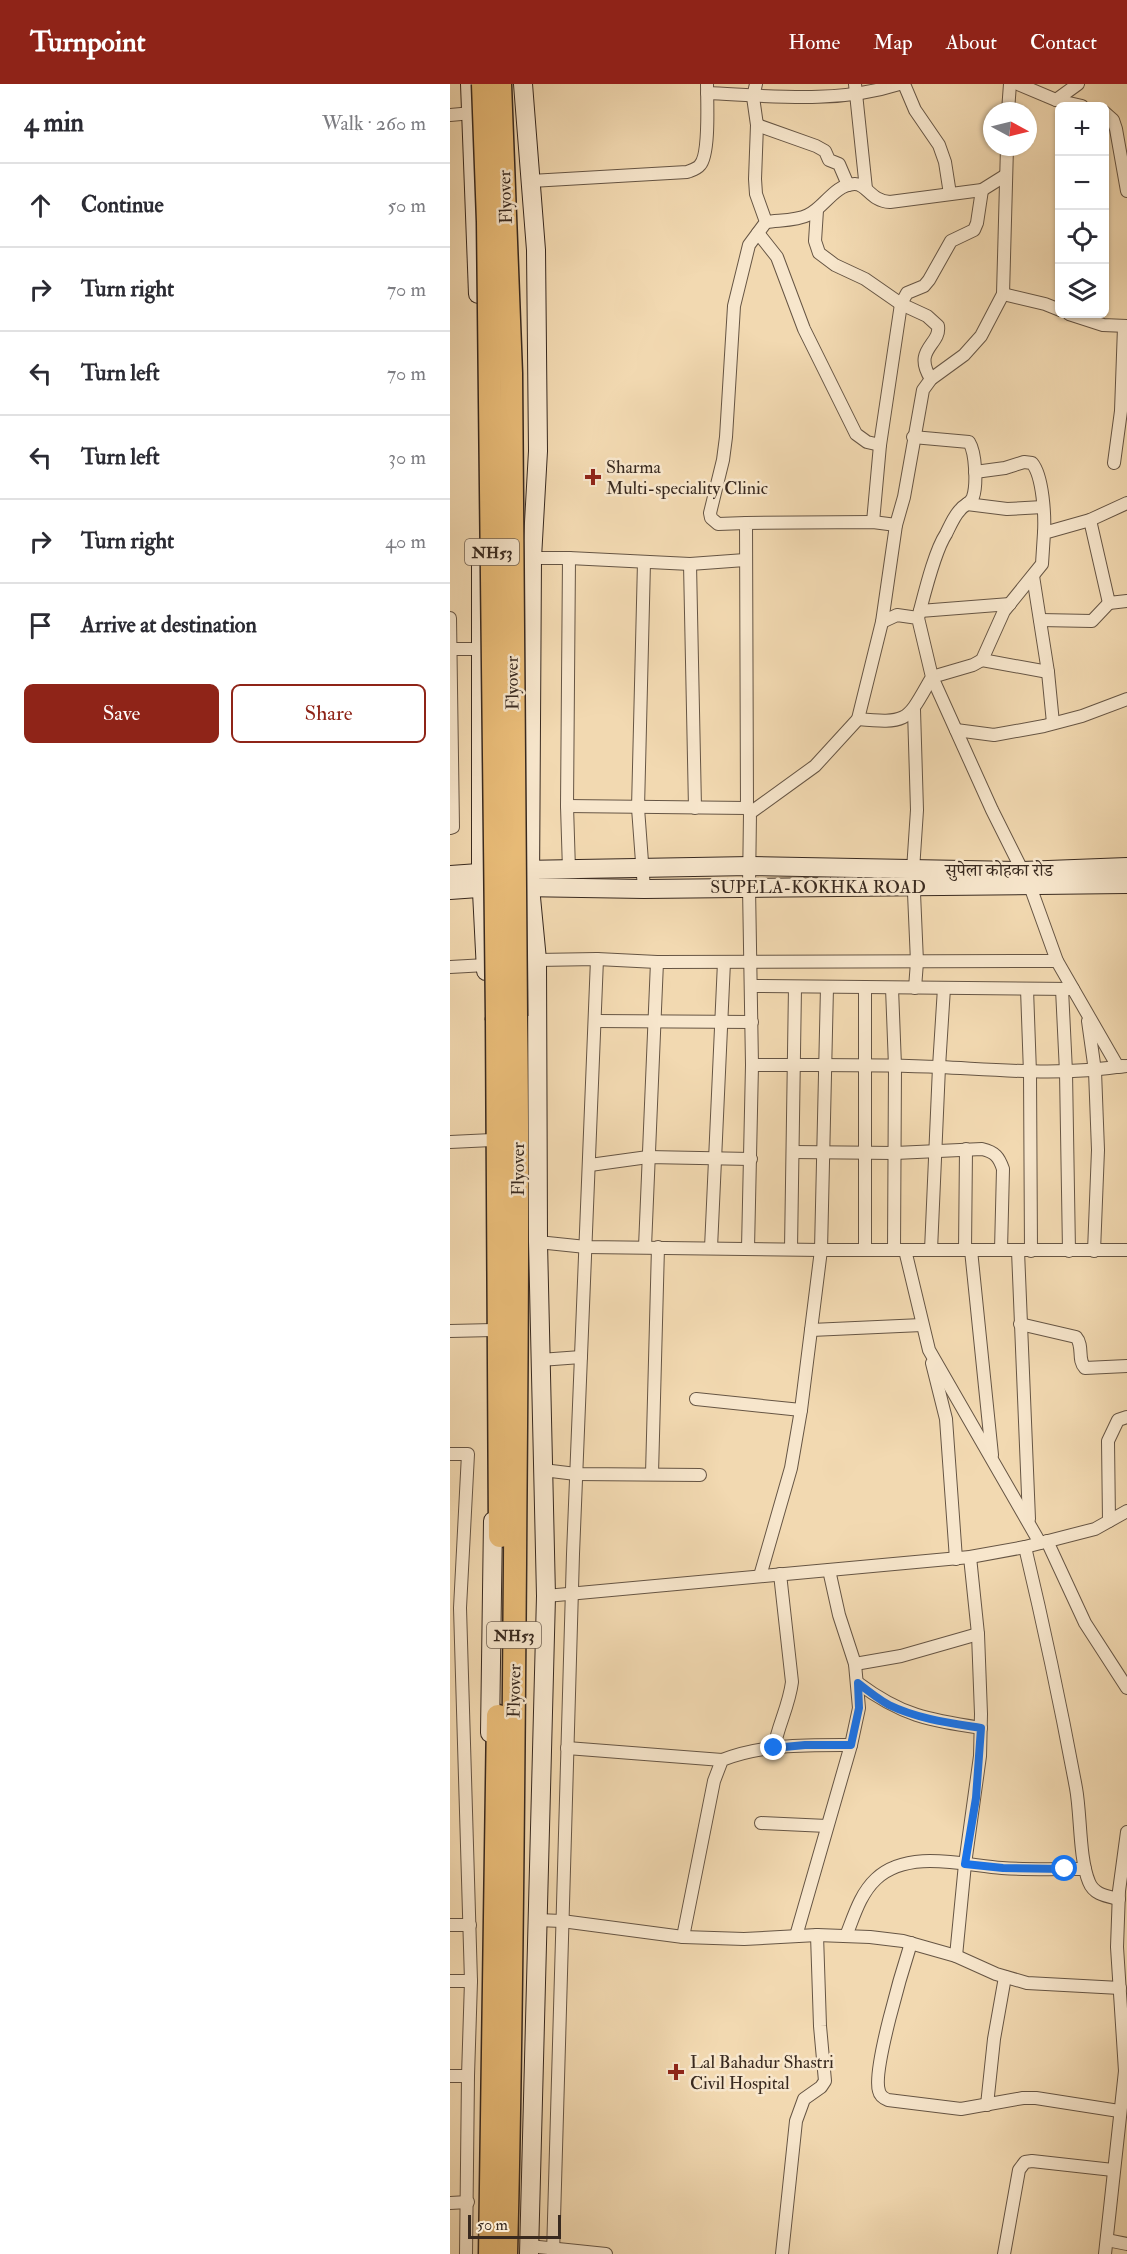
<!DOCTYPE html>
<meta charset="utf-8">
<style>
:root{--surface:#fff;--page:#f2f2f3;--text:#2b2b33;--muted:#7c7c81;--line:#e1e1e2;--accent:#8f2418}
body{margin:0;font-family:"IM FELL Double Pica","Noto Serif Devanagari",serif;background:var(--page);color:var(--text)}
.controls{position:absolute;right:18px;top:18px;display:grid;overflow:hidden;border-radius:9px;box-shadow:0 2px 4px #0004}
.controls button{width:54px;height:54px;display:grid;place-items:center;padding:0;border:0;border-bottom:2px solid var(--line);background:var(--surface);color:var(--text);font:30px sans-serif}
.compass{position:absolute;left:533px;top:18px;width:54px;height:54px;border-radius:50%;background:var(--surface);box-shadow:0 2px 4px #0004;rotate:97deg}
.scale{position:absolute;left:18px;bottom:15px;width:93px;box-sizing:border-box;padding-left:6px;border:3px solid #38291f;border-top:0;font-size:16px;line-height:21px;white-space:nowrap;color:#38291f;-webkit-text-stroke:4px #f7e6cc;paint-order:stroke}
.stop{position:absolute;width:18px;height:18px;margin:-14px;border:4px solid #1a73e8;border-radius:50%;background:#fff}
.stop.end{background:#1a73e8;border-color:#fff;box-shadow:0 2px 6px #0008}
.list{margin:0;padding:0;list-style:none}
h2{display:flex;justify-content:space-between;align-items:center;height:78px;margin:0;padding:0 24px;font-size:26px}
h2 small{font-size:20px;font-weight:400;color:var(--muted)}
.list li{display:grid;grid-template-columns:39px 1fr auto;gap:18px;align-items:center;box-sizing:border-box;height:84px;padding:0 24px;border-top:2px solid var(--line)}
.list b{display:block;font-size:22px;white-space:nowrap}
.list em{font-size:20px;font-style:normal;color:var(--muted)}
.actions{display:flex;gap:12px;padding:18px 24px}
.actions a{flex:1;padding:14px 0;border:2px solid var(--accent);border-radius:9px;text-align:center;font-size:21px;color:var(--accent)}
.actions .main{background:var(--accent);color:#fff}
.icon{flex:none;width:33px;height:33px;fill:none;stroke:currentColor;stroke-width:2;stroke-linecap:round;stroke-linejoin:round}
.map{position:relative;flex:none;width:677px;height:2170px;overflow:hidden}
header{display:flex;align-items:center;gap:36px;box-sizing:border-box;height:84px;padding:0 30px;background:var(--accent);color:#fff}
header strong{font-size:28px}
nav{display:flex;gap:33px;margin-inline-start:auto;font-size:21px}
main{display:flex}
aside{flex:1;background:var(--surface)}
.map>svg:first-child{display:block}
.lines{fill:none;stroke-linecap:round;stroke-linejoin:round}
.street-casing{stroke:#654;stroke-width:14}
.secondary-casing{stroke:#38291f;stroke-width:20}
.highway-casing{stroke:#38291f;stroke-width:25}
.street{stroke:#f7e6cc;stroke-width:12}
.secondary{stroke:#f7e6cc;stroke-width:18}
.highway{stroke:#e9bc78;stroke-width:22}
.highway-bridge-casing{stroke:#38291f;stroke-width:25;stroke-linecap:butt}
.highway-bridge{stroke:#e9bc78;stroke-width:22}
.route{stroke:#1a73e8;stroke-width:8}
.poi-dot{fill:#8f2418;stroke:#f7e6cc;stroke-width:2}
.labels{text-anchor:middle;stroke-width:5;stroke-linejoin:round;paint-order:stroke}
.shield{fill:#f7e6cc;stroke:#716253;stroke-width:1.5}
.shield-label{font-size:16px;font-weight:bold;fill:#38291f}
.street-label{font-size:18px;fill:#38291f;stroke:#f7e6cc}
.poi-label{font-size:18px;fill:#38291f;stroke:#f7e6cc;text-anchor:start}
</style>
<header>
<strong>Turnpoint</strong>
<nav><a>Home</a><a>Map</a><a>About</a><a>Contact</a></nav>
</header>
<main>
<aside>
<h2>4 min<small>Walk · 260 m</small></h2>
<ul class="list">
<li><svg class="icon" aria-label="ahead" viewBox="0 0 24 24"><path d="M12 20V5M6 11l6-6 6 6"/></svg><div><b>Continue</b></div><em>50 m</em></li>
<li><svg class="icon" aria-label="right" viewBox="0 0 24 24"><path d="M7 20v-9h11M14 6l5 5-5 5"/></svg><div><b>Turn right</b></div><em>70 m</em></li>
<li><svg class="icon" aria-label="left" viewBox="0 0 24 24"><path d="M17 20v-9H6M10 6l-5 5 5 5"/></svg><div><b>Turn left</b></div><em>70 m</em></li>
<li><svg class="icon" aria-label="left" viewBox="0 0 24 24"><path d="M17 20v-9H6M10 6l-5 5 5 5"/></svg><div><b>Turn left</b></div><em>30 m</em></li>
<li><svg class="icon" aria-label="right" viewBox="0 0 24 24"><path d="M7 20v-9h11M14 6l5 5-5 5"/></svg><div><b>Turn right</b></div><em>40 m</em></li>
<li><svg class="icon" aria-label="arrive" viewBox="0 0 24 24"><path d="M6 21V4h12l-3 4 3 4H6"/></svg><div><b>Arrive at destination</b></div></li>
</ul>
<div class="actions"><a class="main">Save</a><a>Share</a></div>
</aside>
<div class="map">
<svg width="677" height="2170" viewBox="0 0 677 2170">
<rect width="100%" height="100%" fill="#f2d9b1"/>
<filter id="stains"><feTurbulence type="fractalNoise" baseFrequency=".00333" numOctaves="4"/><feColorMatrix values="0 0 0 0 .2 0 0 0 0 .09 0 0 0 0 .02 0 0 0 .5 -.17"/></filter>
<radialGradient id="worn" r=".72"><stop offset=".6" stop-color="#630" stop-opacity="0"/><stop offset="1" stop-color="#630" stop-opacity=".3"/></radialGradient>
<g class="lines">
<defs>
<g id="street">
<path d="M405,0l11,105"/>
<path d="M454,0l11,26 24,35 6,17 5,32"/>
<path d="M568,0l38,16 26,6"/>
<path d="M257,9c64,3 130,11 192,-9"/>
<path d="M606,16l22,-16"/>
<path d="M558,27l2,-27"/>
<path d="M654,28l9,8 3,9 11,62"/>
<path d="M0,31l22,-2"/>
<path d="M307,41l59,21 9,5 4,9 10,4 9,21"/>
<path d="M81,97l156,-9c5,-2 10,-3 13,-7 10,-11 7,-65 7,-81"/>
<path d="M367,126l-2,31 4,12 16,12 30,14 36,25 26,12 11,10c3,19 -26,23 -7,53"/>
<path d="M316,138c13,-2 30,-1 42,-7 16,-7 26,-30 46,-31 13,-1 16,17 36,18l92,-12 24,-15"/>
<path d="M308,149l19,24 27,72 52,105 11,8 13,3"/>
<path d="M553,210l42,10 15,6"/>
<path d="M619,230l34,11 24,1"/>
<path d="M463,353l56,5c7,11 8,43 4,55 -2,7 -9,7 -13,13 -6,6 -10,16 -14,24 -12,18 -22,62 -28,84"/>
<path d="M664,379l7,-52 3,-84"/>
<path d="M525,388l30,-4 19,-6 8,1c11,13 13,53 12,70"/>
<path d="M677,419l-37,17 -46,13 -2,31 -38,47 -22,49 -9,5 -41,12 60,133 38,76 27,75 61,106 9,-1"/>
<path d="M517,420l40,5 36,-2"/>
<path d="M640,436l19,83 18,-2"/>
<path d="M423,438l7,-77 21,-141 6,-11 17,-7 5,-6 22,-39 23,-11 3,-7 5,-33"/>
<path d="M296,439l-28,1 -7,-6 -1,-5 13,-53 3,-23 8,-131 15,-61 17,-23 -10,-28 -1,-15 2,-54 -4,-28 3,-13"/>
<path d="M82,474h37l121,6 55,-4"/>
<path d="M240,480l5,244"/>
<path d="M583,492l15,96 5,51"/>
<path d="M470,527l90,-7"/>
<path d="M0,534l3,209 -3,1"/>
<path d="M590,536l52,1 17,-18"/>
<path d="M0,565h31"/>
<path d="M532,576l66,12"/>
<path d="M464,626l3,100 -4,60 4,92 -2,26"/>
<path d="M408,635c52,5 49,1 74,-42l-14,-59 -21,-3 -15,7"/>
<path d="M506,646l38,5 50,-9 38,-10 45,-17"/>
<path d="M117,722l180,2 3,5"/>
<path d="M297,724l-1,-285 127,-1 23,3"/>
<path d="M119,786l-2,-64 2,-248"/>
<path d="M194,805l-6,-81 6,-246"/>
<path d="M147,875l60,3 400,-1"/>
<path d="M87,876l60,-1 -24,595 -20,700"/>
<path d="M0,883l36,-2"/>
<path d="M301,902l322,3"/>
<path d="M442,904l3,78 -1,184"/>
<path d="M577,905l3,84 1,178"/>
<path d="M612,905l4,83 3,179"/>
<path d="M146,937l156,1"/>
<path d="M638,937l7,50 3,79 -4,101"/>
<path d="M302,981c62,0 126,-1 188,2 62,3 122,9 183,-1"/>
<path d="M0,1058l42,-2"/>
<path d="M343,1068l102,1 87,-4c13,3 17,8 21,20l-2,81"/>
<path d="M140,1081l58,-8 103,2"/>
<path d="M88,1158l48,5 235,3h306"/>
<path d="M195,1163l12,-285"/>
<path d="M261,1164l13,-286"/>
<path d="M298,1164l4,-183 -3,-178 1,-74 65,-47 43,-47 24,-97 14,-97 8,-28 19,-107 8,-11 33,-24 17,-19 22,-42 4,-147"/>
<path d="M341,1165l4,-262"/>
<path d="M415,1165v-262"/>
<path d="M455,1166l24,100 111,193"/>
<path d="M481,1166l8,-183 5,-79"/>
<path d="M515,1166l1,-101"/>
<path d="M521,1166l21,205"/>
<path d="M568,1167l11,268"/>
<path d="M570,1240l56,13c8,9 1,23 9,31l42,-2"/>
<path d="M361,1246l111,-5"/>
<path d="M0,1247l43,-1"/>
<path d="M90,1276l41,-3"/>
<path d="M482,1279l14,56 10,140"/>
<path d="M246,1315l105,11"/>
<path d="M0,1370h18l-8,154 11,373 -3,95 -2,178"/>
<path d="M93,1386l33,4 124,1"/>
<path d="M202,1390l6,-227"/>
<path d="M659,1437l-1,-80 10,-21 9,-3"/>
<path d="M597,1457l38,82 42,65"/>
<path d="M575,1463c19,80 36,160 51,241 5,27 3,70 13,94 5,13 18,14 30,17"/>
<path d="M310,1492l31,-108 10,-58 20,-160 6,-263"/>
<path d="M96,1512l424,-39 55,-10 70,-18 32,-18"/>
<path d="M405,1580l46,-8 77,-22"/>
<path d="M408,1599c44,33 71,37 123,45"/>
<path d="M117,1664l155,12"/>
<path d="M324,1664c4,-23 15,-42 18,-66l-12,-108"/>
<path d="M311,1739l66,3"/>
<path d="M87,1836l25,1 121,16 61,2 73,-4 53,2 33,4 53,15 40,18 31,9 93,5"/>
<path d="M0,1841h20"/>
<path d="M346,1852l55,-191 8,-37 -4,-44 -16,-49 -10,-45"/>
<path d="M396,1852c8,-20 14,-42 30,-57 32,-30 87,-14 126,-11 27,2 56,1 83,1"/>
<path d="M233,1853l31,-156 8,-21c40,-16 86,-15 129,-15"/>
<path d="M461,1859c-8,25 -39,128 -32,148 1,5 4,7 9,9l73,9 62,-11h13l83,13"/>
<path d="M506,1872l9,-92 15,-108 1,-42 -3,-80 -8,-77"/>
<path d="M0,1897h21"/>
<path d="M0,1992h18"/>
<path d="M537,2021l7,-66 11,-62"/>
<path d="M0,2119l18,-1"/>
<path d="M657,2156l20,4"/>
<path d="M79,2162l77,8"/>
<path d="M332,2170l14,-133 8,-22 17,-12 4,-6 -5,-55 -3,-91"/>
<path d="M554,2170l15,-84 6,-8 7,-1 81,9"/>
<path d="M655,2170l20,-183 -8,-124 2,-56 8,-59"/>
</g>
<g id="secondary">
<path d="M20,0l8,210"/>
<path d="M73,0l13,166 2,201 -6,107 -2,329 7,73 1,282 8,354 -17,658"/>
<path d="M31,477v311l5,99"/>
<path d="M71,786l230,-4 271,5 105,-4"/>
<path d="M0,791l43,-3"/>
<path d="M70,803l124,2 483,-5"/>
<path d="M0,806l42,-3"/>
<path d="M40,1649l3,-212"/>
</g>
<g id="highway">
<path d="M47,936l3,516"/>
<path d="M40,2170l8,-538"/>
<path d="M56,2170c6,-230 7,-461 9,-691 1,-182 4,-365 1,-547"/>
</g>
</defs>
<use href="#street" class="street-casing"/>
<use href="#secondary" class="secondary-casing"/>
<use href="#highway" class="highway-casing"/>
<use href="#street" class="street"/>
<use href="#secondary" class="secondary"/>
<use href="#highway" class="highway"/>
<defs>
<g id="highway-bridge">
<path d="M33,0l5,138 9,798"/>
<path d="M50,0l11,289 5,643"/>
</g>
</defs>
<use href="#highway-bridge" class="highway-bridge-casing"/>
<use href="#highway-bridge" class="highway-bridge"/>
</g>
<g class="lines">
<path class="route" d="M324,1664l31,-3h46l8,-37 -1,-25c10,8 20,16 31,22 29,14 61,18 92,23l-5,70 -11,66 38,4 62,1"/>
</g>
<g class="poi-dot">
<path d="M140 384h6v6h6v6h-6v6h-6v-6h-6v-6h6z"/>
<path d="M223 1979h6v6h6v6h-6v6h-6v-6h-6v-6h6z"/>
</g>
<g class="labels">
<g class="shield">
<rect x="15" y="455" width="54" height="26" rx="4.5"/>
<rect x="37" y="1538" width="54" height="26" rx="4.5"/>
</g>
<g class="shield-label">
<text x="42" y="474">NH53</text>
<text x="64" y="1557">NH53</text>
</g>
<g class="street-label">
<text transform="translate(55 113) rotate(-92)" y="6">Flyover</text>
<text transform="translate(62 599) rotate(-91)" y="6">Flyover</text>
<text x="549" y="792">सुपेला कोहका रोड</text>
<text x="368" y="809">SUPELA-KOKHKA ROAD</text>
<text transform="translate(68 1085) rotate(-90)" y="6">Flyover</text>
<text transform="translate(64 1607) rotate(-89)" y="6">Flyover</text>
</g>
<g class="poi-label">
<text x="156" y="389">Sharma<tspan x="156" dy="21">Multi-speciality Clinic</tspan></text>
<text x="240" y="1984">Lal Bahadur Shastri<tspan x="240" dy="21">Civil Hospital</tspan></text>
</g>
</g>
<rect width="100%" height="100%" filter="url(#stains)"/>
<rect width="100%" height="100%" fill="url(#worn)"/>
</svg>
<div class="controls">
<button>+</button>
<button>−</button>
<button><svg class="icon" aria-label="locate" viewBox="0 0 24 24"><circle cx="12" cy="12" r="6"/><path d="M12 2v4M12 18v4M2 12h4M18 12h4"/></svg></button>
<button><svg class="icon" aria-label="layers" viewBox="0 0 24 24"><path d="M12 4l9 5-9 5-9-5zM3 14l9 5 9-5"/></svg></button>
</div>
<svg class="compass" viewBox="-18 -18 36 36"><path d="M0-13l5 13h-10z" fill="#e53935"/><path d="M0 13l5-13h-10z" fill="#7c7c81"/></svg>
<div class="scale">50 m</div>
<div class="stop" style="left:615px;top:1785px"></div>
<div class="stop end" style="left:324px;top:1664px"></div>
</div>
</main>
